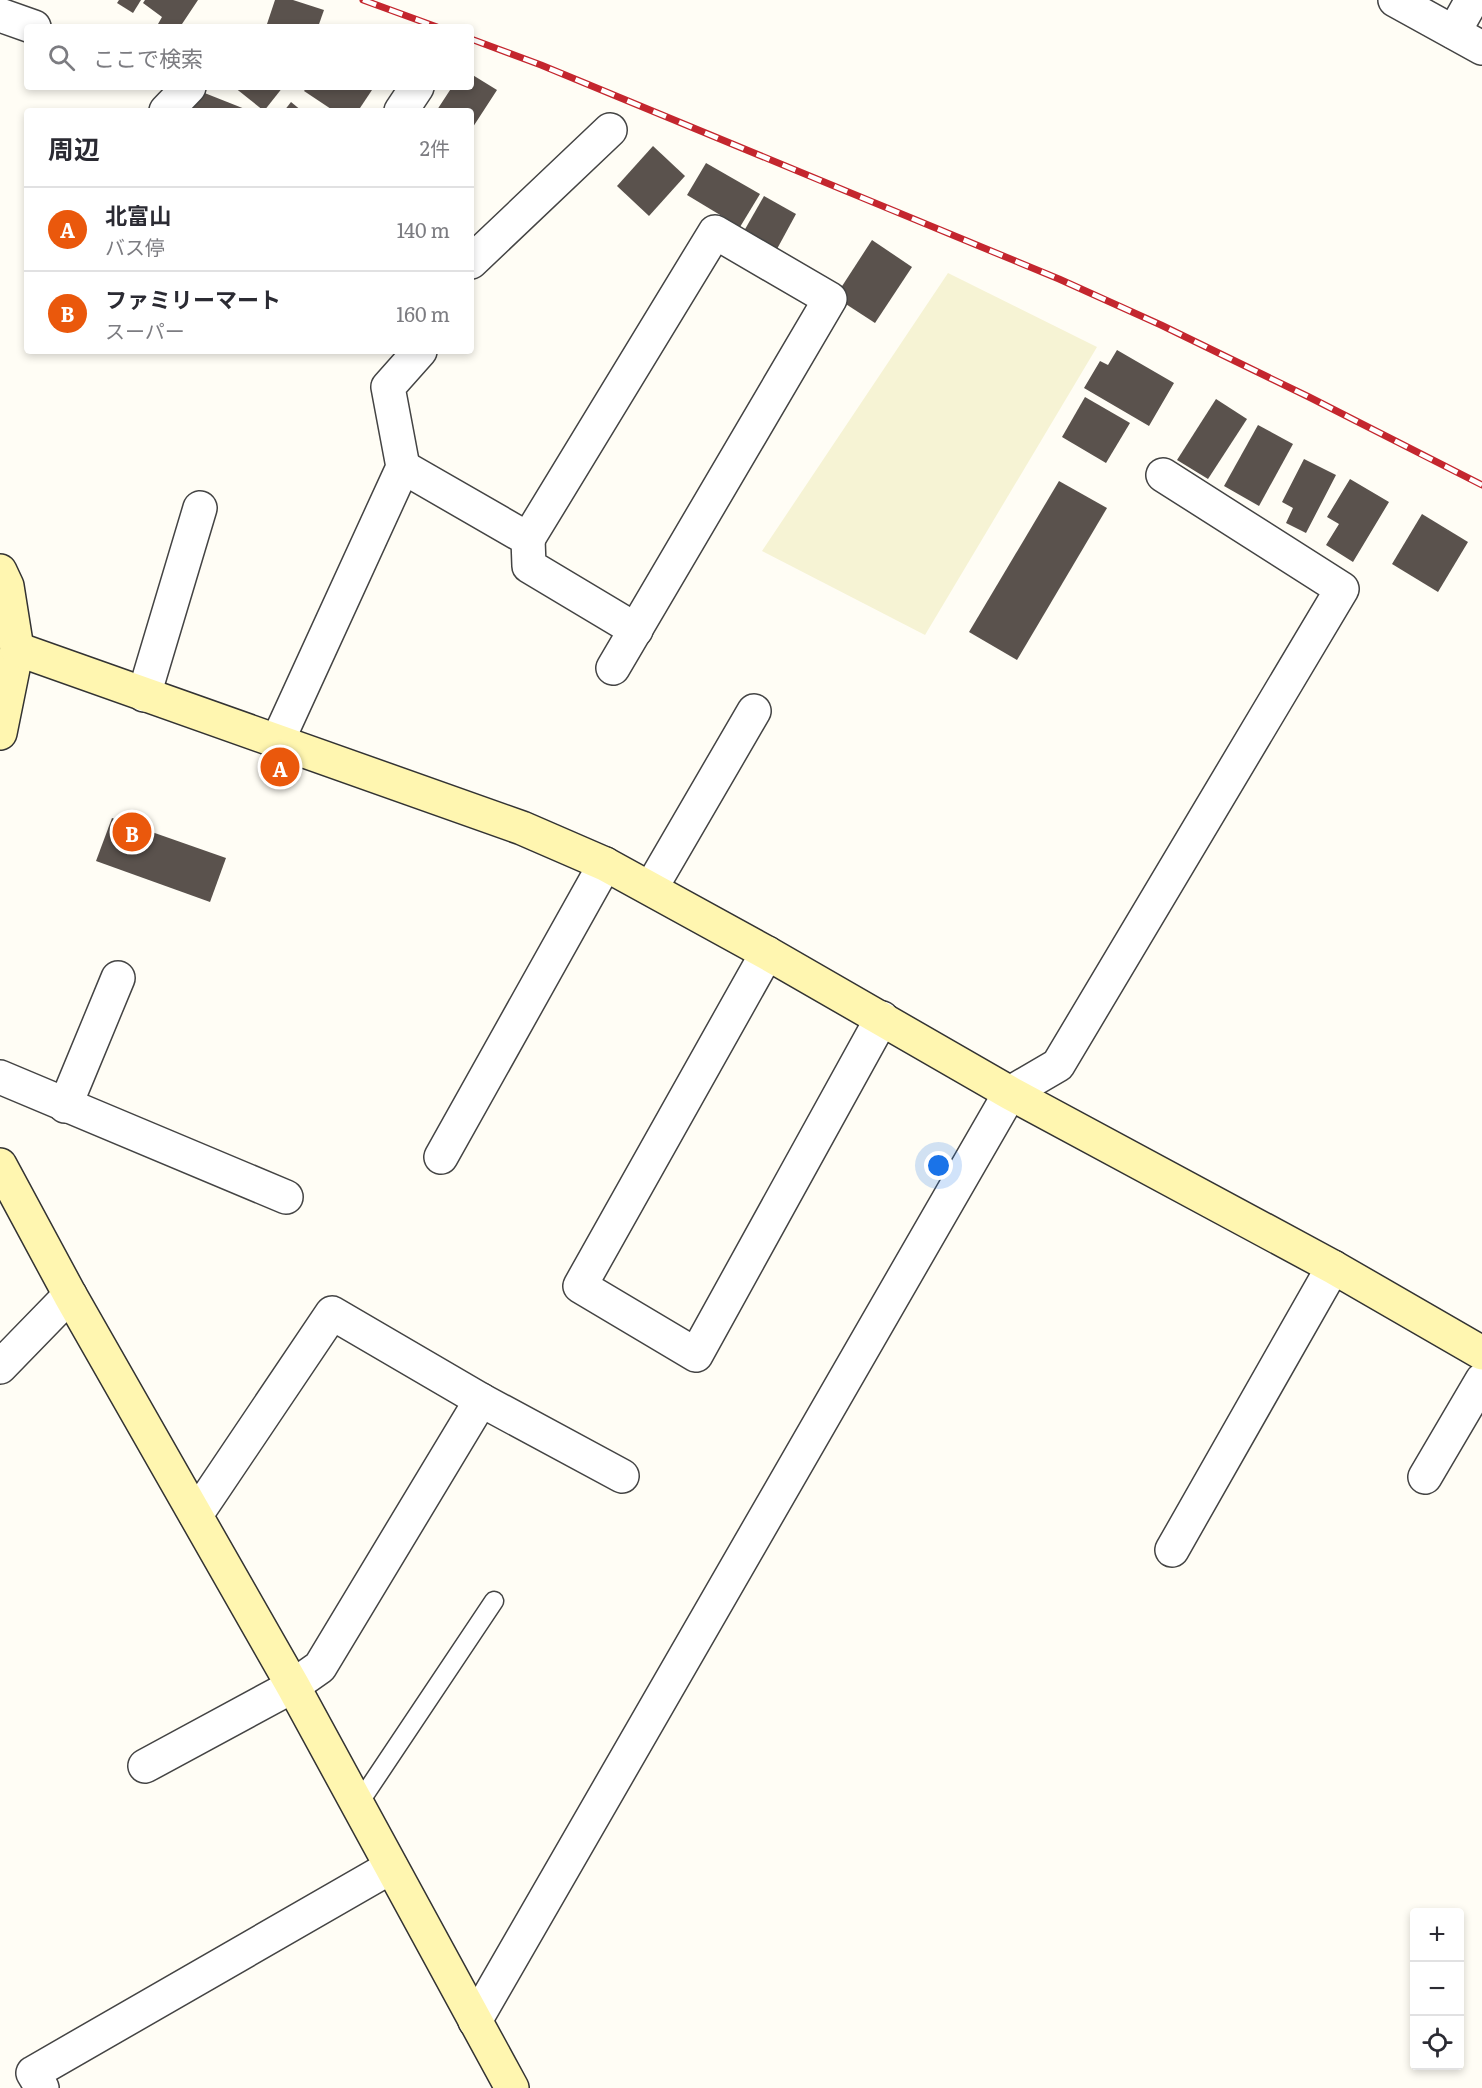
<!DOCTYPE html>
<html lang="ja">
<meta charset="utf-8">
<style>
:root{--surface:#fff;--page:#f7f7f7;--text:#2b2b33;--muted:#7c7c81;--line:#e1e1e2;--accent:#ea580c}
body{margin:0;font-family:Literata,"Noto Sans JP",serif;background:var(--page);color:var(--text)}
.controls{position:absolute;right:18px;bottom:18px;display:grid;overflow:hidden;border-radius:6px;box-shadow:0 3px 9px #0003}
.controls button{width:54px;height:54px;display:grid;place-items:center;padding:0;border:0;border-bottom:2px solid var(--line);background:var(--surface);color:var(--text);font:30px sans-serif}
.you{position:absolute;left:939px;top:1166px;width:21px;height:21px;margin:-15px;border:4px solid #fff;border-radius:50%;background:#1a73e8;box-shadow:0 0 0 9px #1a73e833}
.badge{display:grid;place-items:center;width:39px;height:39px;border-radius:50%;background:var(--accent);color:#fff;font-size:20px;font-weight:700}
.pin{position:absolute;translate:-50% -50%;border:3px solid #fff;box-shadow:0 2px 6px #0006}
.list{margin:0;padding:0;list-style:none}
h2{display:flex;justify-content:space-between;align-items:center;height:78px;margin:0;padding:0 24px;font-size:26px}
h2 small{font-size:20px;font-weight:400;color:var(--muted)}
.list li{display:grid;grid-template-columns:39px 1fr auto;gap:18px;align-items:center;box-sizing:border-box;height:84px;padding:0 24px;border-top:2px solid var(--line)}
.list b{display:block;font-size:22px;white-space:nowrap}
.list p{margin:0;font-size:20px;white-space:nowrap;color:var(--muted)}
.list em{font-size:20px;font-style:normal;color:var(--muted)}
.icon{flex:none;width:33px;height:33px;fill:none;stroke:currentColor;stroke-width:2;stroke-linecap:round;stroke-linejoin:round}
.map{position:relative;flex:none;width:1482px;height:2088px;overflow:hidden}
.search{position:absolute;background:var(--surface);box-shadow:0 3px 9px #0003;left:24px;top:24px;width:450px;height:66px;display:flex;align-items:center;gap:15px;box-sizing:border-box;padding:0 21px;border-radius:6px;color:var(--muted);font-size:22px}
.panel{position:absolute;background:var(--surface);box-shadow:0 3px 9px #0003;left:24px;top:108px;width:450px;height:246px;border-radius:6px}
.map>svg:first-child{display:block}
.farmland{fill:#f6f3d4}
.building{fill:#5a524d}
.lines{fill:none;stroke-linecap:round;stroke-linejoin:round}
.lane-casing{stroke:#444;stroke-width:21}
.street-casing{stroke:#444;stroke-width:36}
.secondary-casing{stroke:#333;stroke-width:36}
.lane{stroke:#fff;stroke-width:18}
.street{stroke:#fff;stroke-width:33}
.secondary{stroke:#fff6b0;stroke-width:33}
.rail-casing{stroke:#c4262e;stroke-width:7}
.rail{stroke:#fff;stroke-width:4.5;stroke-dasharray:14;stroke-linecap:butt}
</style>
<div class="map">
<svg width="1482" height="2088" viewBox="0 0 1482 2088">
<rect width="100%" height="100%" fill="#fffdf5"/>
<path class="farmland" d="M948,273l149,74 -172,288 -163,-84z"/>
<g class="building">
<path d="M119,0h22l-8,13 -16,-10z"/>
<path d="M145,0h53l-18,27h-18l-4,-3 4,-7 -19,-14z"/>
<path d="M275,0h18l31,10 -6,17h-52z"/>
<path d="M471,74l26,16 -26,40v-19l-34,-1 15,-23h19z"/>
<path d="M234,87h49l-19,24z"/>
<path d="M307,87h67l-16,24h-24l-30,-20z"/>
<path d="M197,90l53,21h-61z"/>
<path d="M291,102l11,9h-18z"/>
<path d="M653,146l32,30 -36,40 -32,-30z"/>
<path d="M706,163l54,31 -20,33 -53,-32z"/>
<path d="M764,196l32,18 -19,35 -33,-18z"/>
<path d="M872,240l40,27 -37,56 -40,-26z"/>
<path d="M1117,350l57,33 -25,43 -65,-38 16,-27 8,4z"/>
<path d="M1085,397l45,26 -24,40 -44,-26z"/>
<path d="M1216,399l31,20 -39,60 -31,-19z"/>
<path d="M1258,425l35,19 -34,62 -35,-20z"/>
<path d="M1304,459l32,16 -30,58 -20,-10 7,-15 -11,-6z"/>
<path d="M1350,479l39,23 -36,60 -27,-17 13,-21 -12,-7z"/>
<path d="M1059,481l48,27 -90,152 -48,-28z"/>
<path d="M1422,514l46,28 -30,50 -46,-28z"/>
<path d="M112,818l114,40 -16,44 -114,-41z"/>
</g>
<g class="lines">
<defs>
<path id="lane" d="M357,1806l137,-205"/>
<g id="street">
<path d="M1395,0l87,48"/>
<path d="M0,15l34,12"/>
<path d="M1454,32l18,-32"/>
<path d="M166,111l23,-24"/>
<path d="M401,111l16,-24"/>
<path d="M471,262l139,-132"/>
<path d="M403,467l125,72 1,27 107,64"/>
<path d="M528,539l187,-307 115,67 -217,369"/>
<path d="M144,695l56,-187"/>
<path d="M277,742l126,-275 -15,-80 32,-36"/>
<path d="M651,888l103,-177"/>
<path d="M767,953l-187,333 116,69 186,-337"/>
<path d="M0,1077l286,120"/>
<path d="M65,1106l53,-128"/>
<path d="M441,1157l164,-293"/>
<path d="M0,1367l70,-72"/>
<path d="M1425,1477l57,-97"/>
<path d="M196,1515l136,-202 149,87 141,76"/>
<path d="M1172,1550l161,-283"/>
<path d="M145,1766l148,-80 27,-19 161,-267"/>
<path d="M475,2021l535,-928 48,-28 284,-476 -179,-114"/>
<path d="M42,2088l-9,-15 358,-206"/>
</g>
<g id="secondary">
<path d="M0,571l7,15 10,63 -17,84"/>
<path d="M17,649l505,179 83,36 162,89 243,140 323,174 149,86"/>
<path d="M0,1165l70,130 223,391 219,402"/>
</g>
</defs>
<use href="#lane" class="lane-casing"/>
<use href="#street" class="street-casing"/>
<use href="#secondary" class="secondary-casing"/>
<use href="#lane" class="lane"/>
<use href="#street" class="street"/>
<use href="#secondary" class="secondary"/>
<defs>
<g id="rail">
<path d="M363,0l74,27"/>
<path d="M471,39l70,26 518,214 102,46 148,72 173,88"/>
</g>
</defs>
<use href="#rail" class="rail-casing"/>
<use href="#rail" class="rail"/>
</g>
</svg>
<div class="controls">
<button>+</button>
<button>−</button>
<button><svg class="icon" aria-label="locate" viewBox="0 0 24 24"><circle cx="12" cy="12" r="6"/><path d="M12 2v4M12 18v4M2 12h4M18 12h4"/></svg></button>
</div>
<div class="you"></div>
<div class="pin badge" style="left:280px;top:767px">A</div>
<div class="pin badge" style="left:132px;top:832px">B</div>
<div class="search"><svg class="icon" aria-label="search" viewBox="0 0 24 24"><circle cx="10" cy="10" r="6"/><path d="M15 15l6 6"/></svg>ここで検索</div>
<section class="panel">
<h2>周辺<small>2件</small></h2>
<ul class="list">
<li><span class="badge">A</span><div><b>北富山</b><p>バス停</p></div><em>140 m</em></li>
<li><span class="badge">B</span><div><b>ファミリーマート</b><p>スーパー</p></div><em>160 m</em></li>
</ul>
</section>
</div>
